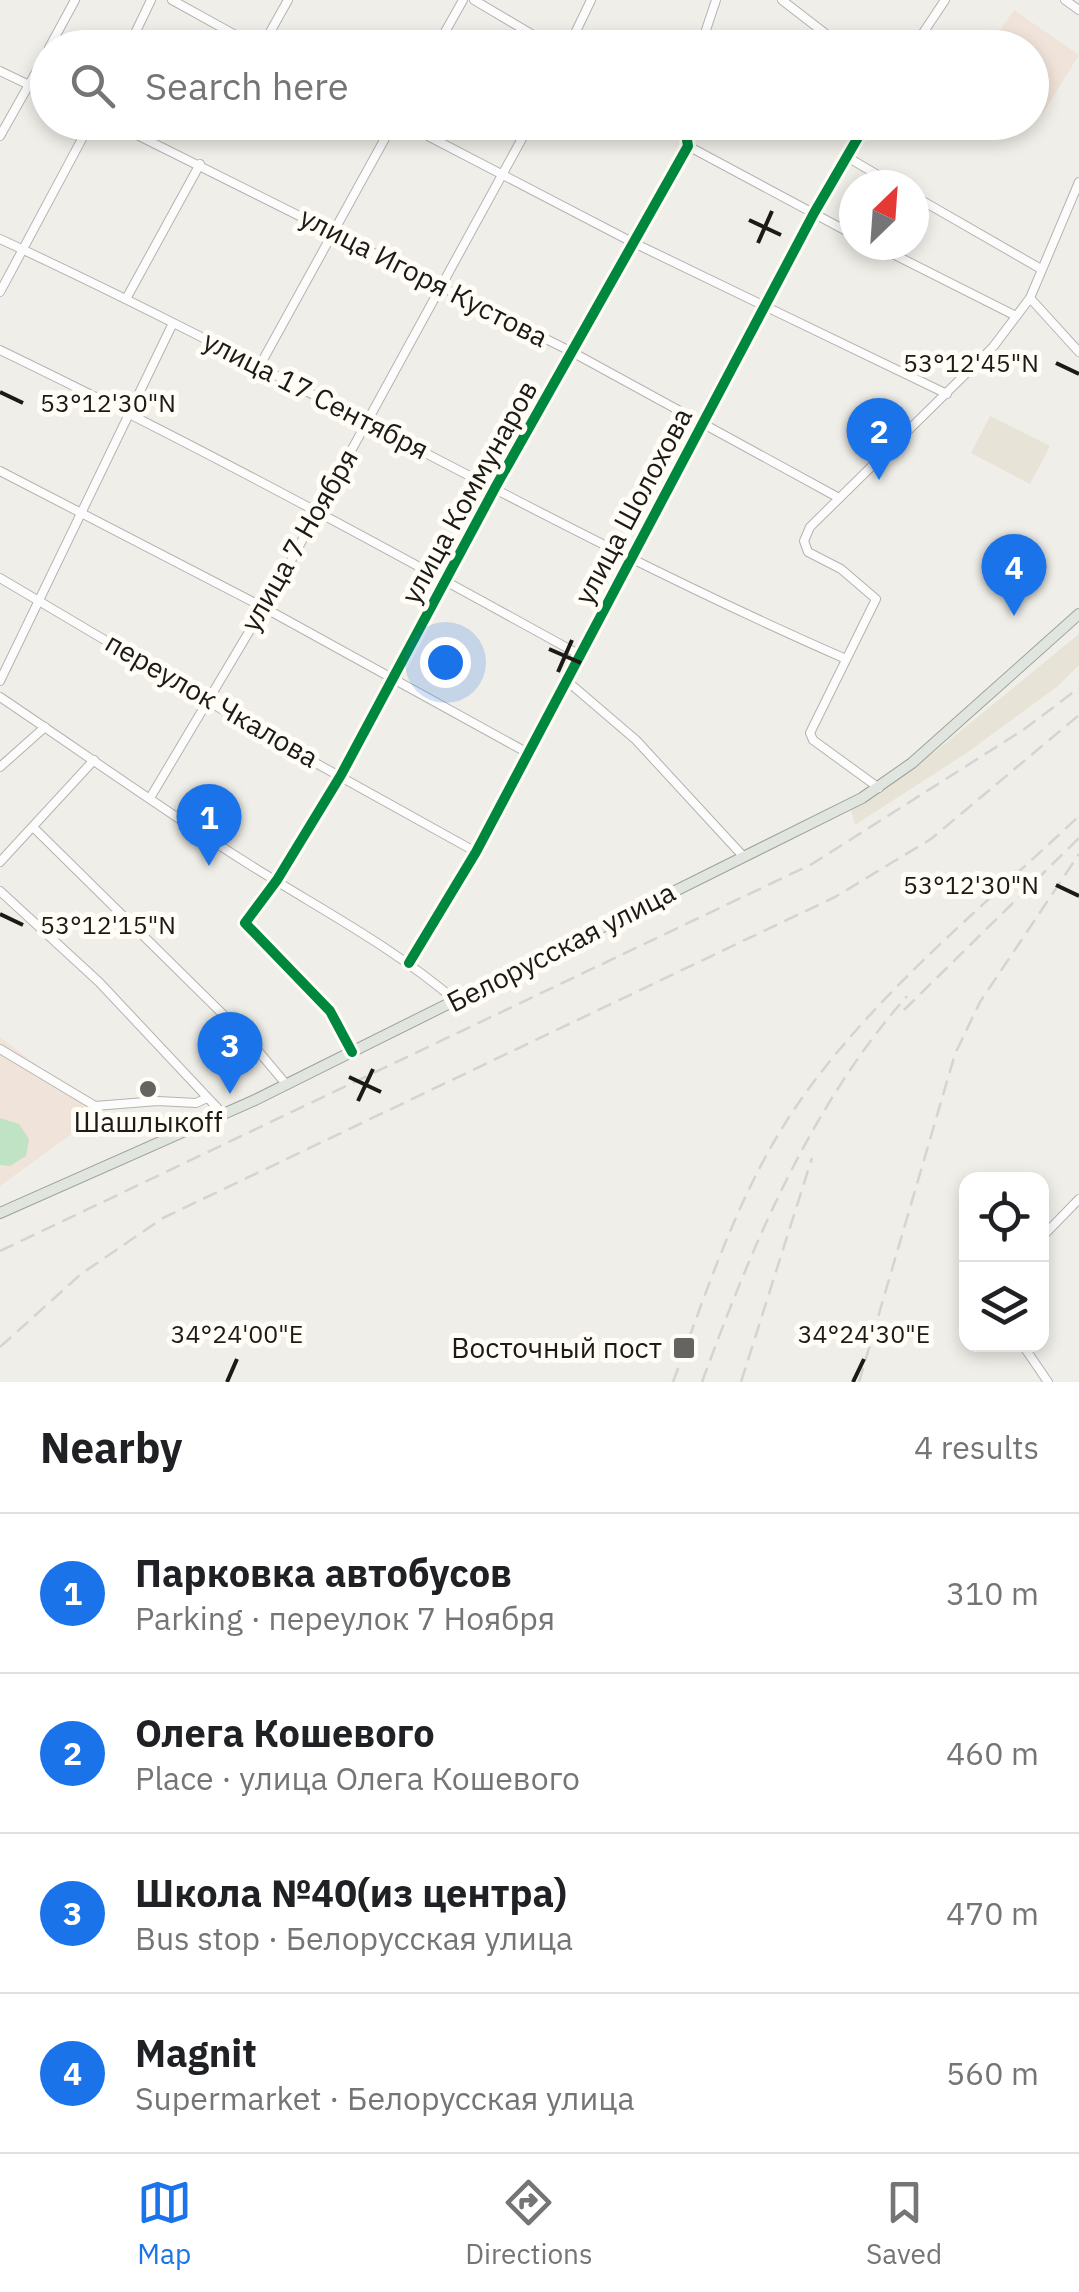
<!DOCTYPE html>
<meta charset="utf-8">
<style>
:root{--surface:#fff;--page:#f2f2f2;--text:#202124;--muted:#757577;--line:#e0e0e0;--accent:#1a73e8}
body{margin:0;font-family:"IBM Plex Sans",sans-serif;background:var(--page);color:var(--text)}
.controls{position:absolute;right:30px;bottom:30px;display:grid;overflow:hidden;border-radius:20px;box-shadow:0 5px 15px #0003}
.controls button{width:90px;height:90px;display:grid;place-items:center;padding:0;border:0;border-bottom:2px solid var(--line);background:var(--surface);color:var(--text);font:50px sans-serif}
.compass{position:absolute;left:839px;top:170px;width:90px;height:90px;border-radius:50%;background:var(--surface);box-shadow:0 5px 15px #0003;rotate:25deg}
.you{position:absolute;left:445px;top:662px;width:35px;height:35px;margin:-25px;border:8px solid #fff;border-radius:50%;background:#1a73e8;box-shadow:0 0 0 15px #1a73e833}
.badge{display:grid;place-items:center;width:65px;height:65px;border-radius:50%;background:var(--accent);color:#fff;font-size:32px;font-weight:700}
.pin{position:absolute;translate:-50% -82px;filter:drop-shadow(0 2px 5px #0008)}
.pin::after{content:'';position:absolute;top:52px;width:35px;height:30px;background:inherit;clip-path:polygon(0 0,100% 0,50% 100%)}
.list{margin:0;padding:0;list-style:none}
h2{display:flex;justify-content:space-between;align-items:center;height:130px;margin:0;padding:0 40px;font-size:42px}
h2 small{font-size:32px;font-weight:400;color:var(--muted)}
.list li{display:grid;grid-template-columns:65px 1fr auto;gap:30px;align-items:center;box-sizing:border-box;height:160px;padding:0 40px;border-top:2px solid var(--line)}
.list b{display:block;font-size:38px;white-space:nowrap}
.list p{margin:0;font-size:32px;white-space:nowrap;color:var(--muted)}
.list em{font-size:32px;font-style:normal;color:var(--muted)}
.icon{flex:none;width:55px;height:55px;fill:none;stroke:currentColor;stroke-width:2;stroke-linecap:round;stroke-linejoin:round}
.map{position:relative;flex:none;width:1079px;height:1382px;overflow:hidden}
.search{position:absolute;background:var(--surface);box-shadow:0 5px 15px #0003;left:30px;right:30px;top:30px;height:110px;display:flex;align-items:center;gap:25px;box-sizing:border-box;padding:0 35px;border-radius:55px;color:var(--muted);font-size:38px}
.sheet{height:770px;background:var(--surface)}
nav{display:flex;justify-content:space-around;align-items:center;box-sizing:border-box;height:140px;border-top:2px solid var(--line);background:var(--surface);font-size:28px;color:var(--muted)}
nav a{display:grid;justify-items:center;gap:5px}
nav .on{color:var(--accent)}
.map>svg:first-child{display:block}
.built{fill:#e7e3d7}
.education{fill:#f0e3d9}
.green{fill:#c0e3c5}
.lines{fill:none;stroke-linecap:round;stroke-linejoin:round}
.minor-casing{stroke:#b5b3ae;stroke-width:10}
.major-casing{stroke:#9ba297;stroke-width:12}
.minor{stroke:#fdfcfc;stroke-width:8}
.major{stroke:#e1e5e0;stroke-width:10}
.rail{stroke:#d5d4d2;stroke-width:2.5;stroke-dasharray:15 8;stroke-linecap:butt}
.cycleway-casing{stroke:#fffdf6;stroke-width:16}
.cycleway{stroke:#00873e;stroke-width:10}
.ticks{fill:none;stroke:#1b1a17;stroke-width:4}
.poi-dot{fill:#666460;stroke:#fffdf6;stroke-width:4}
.labels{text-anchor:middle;stroke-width:10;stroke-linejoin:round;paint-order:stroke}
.street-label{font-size:28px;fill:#1b1a17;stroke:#fffdf6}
.poi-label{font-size:28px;fill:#1b1a17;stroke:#fffdf6}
.ticks-label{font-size:25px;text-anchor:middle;fill:#1b1a17;stroke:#fffdf6;stroke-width:10;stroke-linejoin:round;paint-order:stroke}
</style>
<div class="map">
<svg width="1079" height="1382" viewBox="0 0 1079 1382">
<rect width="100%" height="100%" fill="#f0eee8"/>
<g class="built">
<path d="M990,416l60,30 -20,38 -59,-31z"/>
<path d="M1079,634v31l-21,21 -90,66 -113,73 -4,-15 85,-59z"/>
</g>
<g class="education">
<path d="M1014,10l65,45 -36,58 -11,-8v-57l-44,-1z"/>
<path d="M0,1037l89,68 -4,19 -85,62z"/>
</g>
<path class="green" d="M0,1118l19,6 10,15 -3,17 -16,10 -10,-1z"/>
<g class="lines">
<defs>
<g id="minor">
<path d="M172,0l87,48"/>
<path d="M474,0l81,48"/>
<path d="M782,0l62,48"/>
<path d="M1065,0l14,10"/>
<path d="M269,34l19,-34"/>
<path d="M49,48l26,-48"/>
<path d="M128,48l23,-48"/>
<path d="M436,48l27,-48"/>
<path d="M568,48l23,-48"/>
<path d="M700,48l16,-48"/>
<path d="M913,48l32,-48"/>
<path d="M0,71l48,23"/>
<path d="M111,122l461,230 267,146"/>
<path d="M401,122l231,120 315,152"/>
<path d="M0,136l48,-85"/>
<path d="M688,146l166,89"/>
<path d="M847,157l48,28"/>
<path d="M914,196l127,73"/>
<path d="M0,239c286,132 557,294 846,420"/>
<path d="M875,245l141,71"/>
<path d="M0,292l91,-170"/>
<path d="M1030,298l49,54"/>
<path d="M126,299l74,-135"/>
<path d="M0,350c197,95 388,199 580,305"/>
<path d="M259,367l135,-245"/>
<path d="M0,471l261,135 265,146"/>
<path d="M0,578l267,158 209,116"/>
<path d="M0,681l173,-358"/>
<path d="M567,681l69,59 106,115"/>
<path d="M0,697c82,55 163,113 247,166 71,45 145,83 209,138"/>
<path d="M0,767l45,-40"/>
<path d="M879,788l-66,-48 -3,-7 66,-134 -35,-30 -33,-17 -4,-11 6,-14 183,-180 37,-49 49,-116"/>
<path d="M150,798l137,-230 244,-446"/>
<path d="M34,828l215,212 37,44"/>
<path d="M0,862l94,-102"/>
<path d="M0,891l99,91 124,132"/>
<path d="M409,963l67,-111 338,-639 53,-91"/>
<path d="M0,1049l95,57 63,-5 38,2 11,-5"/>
<path d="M352,1052l-22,-41 -85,-88 32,-43 64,-105 155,-289 192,-340 -4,-24"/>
<path d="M1042,1237l37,-38"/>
<path d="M1022,1344l26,38"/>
</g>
<path id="major" d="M0,1213l255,-113 607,-302 50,-35 167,-149"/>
</defs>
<use href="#minor" class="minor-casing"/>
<use href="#major" class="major-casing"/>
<use href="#minor" class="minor"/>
<use href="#major" class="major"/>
<g class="rail">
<path d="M904,1010l175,-172"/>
<path d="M0,1251l812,-387 211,-134 56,-42"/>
<path d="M0,1347l81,-73 82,-56 672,-321 96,-58 148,-124"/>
<path d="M673,1382c36,-97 68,-198 129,-284 76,-107 182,-192 277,-282"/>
<path d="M702,1382c50,-136 108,-276 205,-386"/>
<path d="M741,1382l71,-224"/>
<path d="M859,1382l96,-328 25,-52 99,-148"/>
</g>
<defs>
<g id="cycleway">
<path d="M409,963l67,-111 338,-639 53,-91"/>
<path d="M352,1052l-22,-41 -85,-88 32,-43 64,-105 155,-289 192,-340 -4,-24"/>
</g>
</defs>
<use href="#cycleway" class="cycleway-casing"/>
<use href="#cycleway" class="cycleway"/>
</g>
<path class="ticks" d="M749,220l32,15M758,243l14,-32M1056,363l23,11M0,392l23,11M549,649l32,14M558,672l14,-32M1056,885l23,11M0,914l23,11M349,1077l32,15M358,1101l15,-32M227,1382l10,-23M853,1382l11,-23"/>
<g class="poi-dot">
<circle cx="148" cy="1089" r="10"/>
<rect x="672" y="1336" width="24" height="24" rx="5"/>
</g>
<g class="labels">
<g class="street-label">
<text transform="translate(424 277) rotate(27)" y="10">улица Игоря Кустова</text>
<text transform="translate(316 395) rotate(27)" y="10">улица 17 Сентября</text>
<text transform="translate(469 492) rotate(-61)" y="10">улица Коммунаров</text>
<text transform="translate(633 506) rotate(-62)" y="10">улица Шолохова</text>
<text transform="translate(299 540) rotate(-60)" y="10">улица 7 Ноября</text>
<text transform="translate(212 700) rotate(30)" y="10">переулок Чкалова</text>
<text transform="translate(561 947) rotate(-27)" y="10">Белорусская улица</text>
</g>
<g class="poi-label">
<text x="148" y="1132">Шашлыкоff</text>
<text x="662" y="1358" text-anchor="end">Восточный пост</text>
</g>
</g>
<g class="ticks-label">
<text x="971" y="372">53°12'45"N</text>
<text x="108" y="412">53°12'30"N</text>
<text x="971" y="894">53°12'30"N</text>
<text x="108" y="934">53°12'15"N</text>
<text x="864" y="1343">34°24'30"E</text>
<text x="237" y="1343">34°24'00"E</text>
</g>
</svg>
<div class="controls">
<button><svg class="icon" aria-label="locate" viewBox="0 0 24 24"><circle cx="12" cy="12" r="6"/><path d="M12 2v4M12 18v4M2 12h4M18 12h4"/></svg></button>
<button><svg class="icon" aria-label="layers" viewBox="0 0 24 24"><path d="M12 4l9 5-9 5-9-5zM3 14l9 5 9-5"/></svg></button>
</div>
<svg class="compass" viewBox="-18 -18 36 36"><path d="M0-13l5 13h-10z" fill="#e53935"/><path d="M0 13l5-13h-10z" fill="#757577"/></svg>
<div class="you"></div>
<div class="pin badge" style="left:209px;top:866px">1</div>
<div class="pin badge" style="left:879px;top:480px">2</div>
<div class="pin badge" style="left:230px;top:1094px">3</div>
<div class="pin badge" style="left:1014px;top:616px">4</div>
<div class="search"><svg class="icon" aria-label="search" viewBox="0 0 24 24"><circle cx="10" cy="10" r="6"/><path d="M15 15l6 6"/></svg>Search here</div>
</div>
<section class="sheet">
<h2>Nearby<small>4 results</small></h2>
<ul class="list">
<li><span class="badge">1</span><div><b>Парковка автобусов</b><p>Parking · переулок 7 Ноября</p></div><em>310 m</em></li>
<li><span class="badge">2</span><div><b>Олега Кошевого</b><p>Place · улица Олега Кошевого</p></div><em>460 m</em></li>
<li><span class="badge">3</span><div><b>Школа №40(из центра)</b><p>Bus stop · Белорусская улица</p></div><em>470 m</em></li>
<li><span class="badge">4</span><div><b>Magnit</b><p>Supermarket · Белорусская улица</p></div><em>560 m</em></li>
</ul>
</section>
<nav>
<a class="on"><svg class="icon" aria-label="map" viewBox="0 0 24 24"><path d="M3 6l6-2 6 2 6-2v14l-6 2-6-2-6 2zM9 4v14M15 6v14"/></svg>Map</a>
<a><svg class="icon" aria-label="directions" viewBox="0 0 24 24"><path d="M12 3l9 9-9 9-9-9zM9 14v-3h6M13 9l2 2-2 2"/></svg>Directions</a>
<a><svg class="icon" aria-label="saved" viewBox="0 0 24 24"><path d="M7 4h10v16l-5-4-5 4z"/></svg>Saved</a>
</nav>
